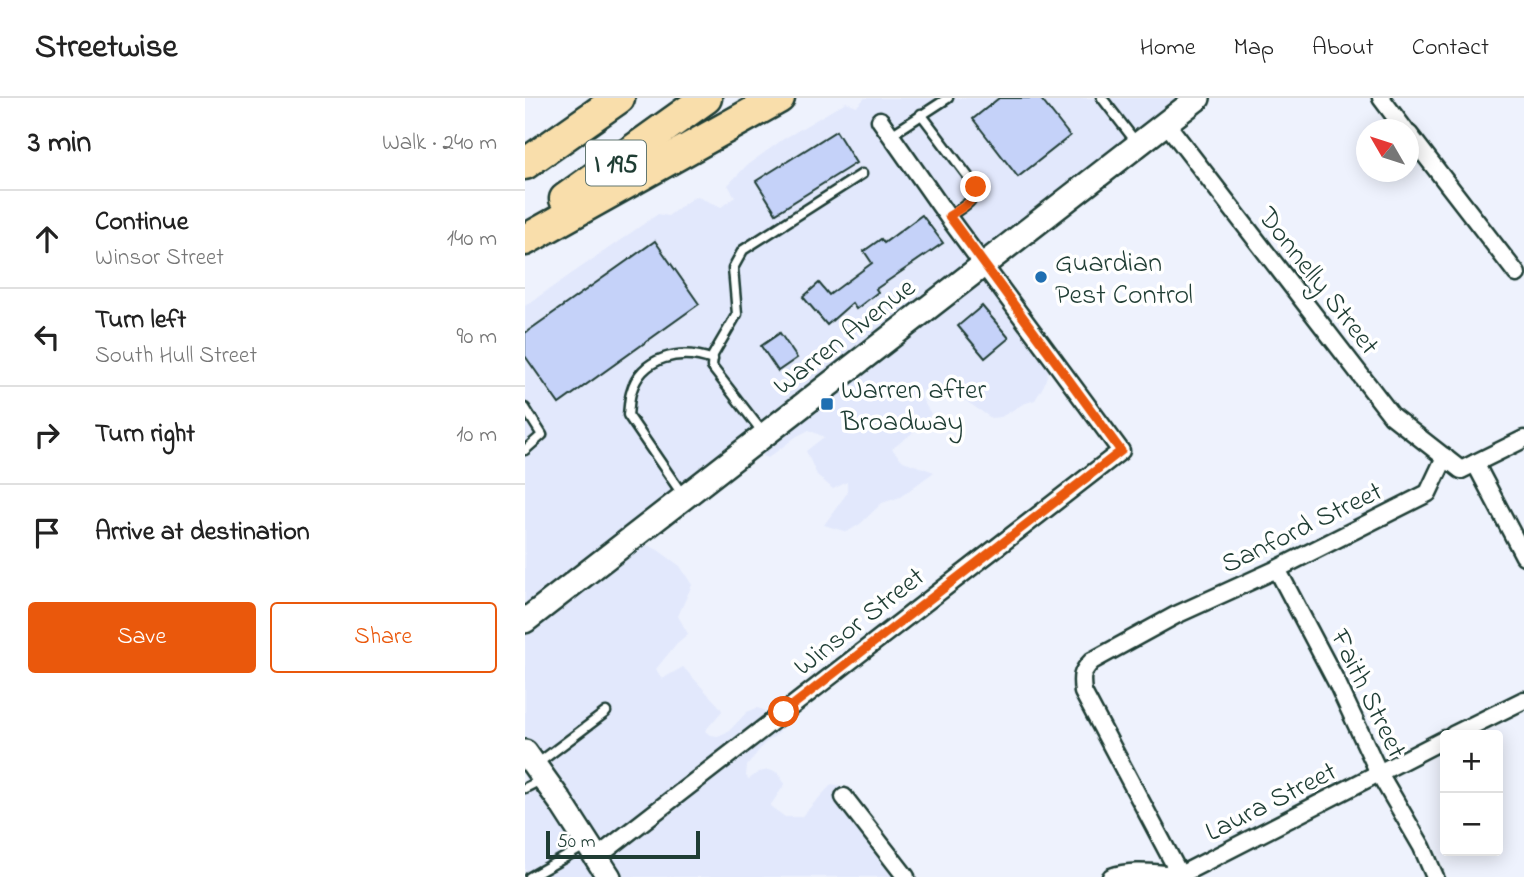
<!DOCTYPE html>
<meta charset="utf-8">
<style>
:root{--surface:#fff;--page:#f6f6f6;--text:#222;--muted:#767676;--line:#e0e0e0;--accent:#ea580c}
body{margin:0;font-family:"Indie Flower",sans-serif;background:var(--page);color:var(--text)}
.controls{position:absolute;right:21px;bottom:21px;display:grid;overflow:hidden;border-radius:7px;box-shadow:0 4px 18px #0003}
.controls button{width:63px;height:63px;display:grid;place-items:center;padding:0;border:0;border-bottom:2px solid var(--line);background:var(--surface);color:var(--text);font:35px sans-serif}
.compass{position:absolute;left:831px;top:21px;width:63px;height:63px;border-radius:50%;background:var(--surface);box-shadow:0 4px 18px #0003;rotate:309deg}
.scale{position:absolute;left:21px;bottom:18px;width:154px;box-sizing:border-box;padding-left:7px;border:4px solid #1f3d34;border-top:0;font-size:19px;line-height:24px;white-space:nowrap;color:#1f3d34;-webkit-text-stroke:5px #fff;paint-order:stroke}
.stop{position:absolute;width:21px;height:21px;margin:-16px;border:5px solid #ea580c;border-radius:50%;background:#fff}
.stop.end{background:#ea580c;border-color:#fff;box-shadow:0 2px 7px #0008}
.list{margin:0;padding:0;list-style:none}
h2{display:flex;justify-content:space-between;align-items:center;height:91px;margin:0;padding:0 28px;font-size:30px}
h2 small{font-size:23px;font-weight:400;color:var(--muted)}
.list li{display:grid;grid-template-columns:46px 1fr auto;gap:21px;align-items:center;box-sizing:border-box;height:98px;padding:0 28px;border-top:2px solid var(--line)}
.list b{display:block;font-size:26px;white-space:nowrap}
.list p{margin:0;font-size:23px;white-space:nowrap;color:var(--muted)}
.list em{font-size:23px;font-style:normal;color:var(--muted)}
.actions{display:flex;gap:14px;padding:21px 28px}
.actions a{flex:1;padding:16px 0;border:2px solid var(--accent);border-radius:7px;text-align:center;font-size:24px;color:var(--accent)}
.actions .main{background:var(--accent);color:#fff}
.icon{flex:none;width:38px;height:38px;fill:none;stroke:currentColor;stroke-width:2;stroke-linecap:round;stroke-linejoin:round}
.map{position:relative;flex:none;width:999px;height:779px;overflow:hidden}
header{display:flex;align-items:center;gap:42px;box-sizing:border-box;height:98px;padding:0 35px;background:var(--surface);border-bottom:2px solid var(--line)}
header strong{font-size:33px}
nav{display:flex;gap:38px;margin-inline-start:auto;font-size:24px}
main{display:flex}
aside{flex:1;background:var(--surface)}
.map>svg:first-child{display:block}
.built{fill:#e2e8fc}
.building{fill:#c5d2f9;stroke:#1f3d34;stroke-width:2}
.lines{fill:none;stroke-linecap:round;stroke-linejoin:round}
.service-casing{stroke:#1f3d34;stroke-width:13}
.minor-casing{stroke:#1f3d34;stroke-width:21}
.secondary-casing{stroke:#1f3d34;stroke-width:28}
.motorway-casing{stroke:#1f3d34;stroke-width:35}
.service{stroke:#fff;stroke-width:8}
.minor{stroke:#fff;stroke-width:16}
.secondary{stroke:#fff;stroke-width:23}
.motorway{stroke:#f9deab;stroke-width:30}
.route{stroke:#ea580c;stroke-width:9}
.poi-dot{fill:#1f6fb2;stroke:#fff;stroke-width:2.5}
.labels{text-anchor:middle;stroke-width:7;stroke-linejoin:round;paint-order:stroke}
.shield{fill:#fff;stroke:#627771;stroke-width:2}
.shield-label{font-size:26px;font-weight:bold;fill:#1f3d34}
.poi-label{font-size:28px;fill:#1f3d34;stroke:#fff;text-anchor:start}
.street-label{font-size:28px;fill:#1f3d34;stroke:#fff}
</style>
<header>
<strong>Streetwise</strong>
<nav><a>Home</a><a>Map</a><a>About</a><a>Contact</a></nav>
</header>
<main>
<aside>
<h2>3 min<small>Walk · 240 m</small></h2>
<ul class="list">
<li><svg class="icon" aria-label="ahead" viewBox="0 0 24 24"><path d="M12 20V5M6 11l6-6 6 6"/></svg><div><b>Continue</b><p>Winsor Street</p></div><em>140 m</em></li>
<li><svg class="icon" aria-label="left" viewBox="0 0 24 24"><path d="M17 20v-9H6M10 6l-5 5 5 5"/></svg><div><b>Turn left</b><p>South Hull Street</p></div><em>90 m</em></li>
<li><svg class="icon" aria-label="right" viewBox="0 0 24 24"><path d="M7 20v-9h11M14 6l5 5-5 5"/></svg><div><b>Turn right</b></div><em>10 m</em></li>
<li><svg class="icon" aria-label="arrive" viewBox="0 0 24 24"><path d="M6 21V4h12l-3 4 3 4H6"/></svg><div><b>Arrive at destination</b></div></li>
</ul>
<div class="actions"><a class="main">Save</a><a>Share</a></div>
</aside>
<div class="map">
<svg width="999" height="779" viewBox="0 0 999 779">
<rect width="100%" height="100%" fill="#eef2fd"/>
<filter id="ink" filterUnits="userSpaceOnUse"><feTurbulence type="fractalNoise" baseFrequency=".0143" numOctaves="2"/><feDisplacementMap in="SourceGraphic" scale="14" xChannelSelector="R" yChannelSelector="G"/><feConvolveMatrix kernelMatrix="1 2 1 2 8 2 1 2 1" color-interpolation-filters="sRGB"/></filter>
<g filter="url(#ink)">
<path class="built" d="M340,0h344l-219,170 63,89 -9,28 -9,15 -12,4 -22,13 -10,1 -44,-30 -12,-3 -12,6 -3,5 11,18 -11,13 -28,22 11,12 31,11 -34,25 -18,6 -22,21 -13,8 -23,-7 23,-32v-11l-14,7 -16,-14 -11,-24 18,-14 -15,-7 -12,6 -29,22 -5,-2v-7l-124,92 19,9 22,16 12,19 -14,31 10,18 -11,9 -21,26 6,10 21,-12 37,40 2,4 -17,20 5,4 8,1 11,-5 18,-19 10,-4 7,2 3,11 13,11 -17,13 -16,21 -1,10 3,3 10,-7 10,-2 9,3 7,11 -15,22 15,11h16l31,-33 13,3 -1,13 60,77h-379v-571l133,-92 10,2 27,-20 26,11 14,-10 -7,-12 19,-20 35,-25 64,-38 11,4z"/>
<g class="building">
<path d="M474,0h41l30,38 -52,41 -45,-58z"/>
<path d="M311,33l20,32 -80,50 -20,-32z"/>
<path d="M397,117l21,28 -67,46 2,3 -22,17 -4,-6 -25,22 -24,-28 16,-14 10,12 43,-32 -8,-12 17,-12 3,4z"/>
<path d="M130,143l44,63 -140,100 -34,-48v-23z"/>
<path d="M457,208l27,32 -24,20 -27,-32z"/>
<path d="M255,235l17,25 -19,13 -17,-25z"/>
</g>
<g class="lines">
<defs>
<g id="service">
<path d="M577,0l34,44"/>
<path d="M396,16l55,73c0,15 -17,22 -28,30"/>
<path d="M366,37l57,-37"/>
<path d="M0,310l17,27 -17,15"/>
<path d="M239,336l-52,-67 1,-12 24,-41 -4,-46 10,-18 119,-76"/>
<path d="M157,396l-54,-79c1,-7 1,-15 3,-22 10,-37 50,-45 82,-33"/>
<path d="M12,666l69,-52"/>
<path d="M0,690l16,-8"/>
<path d="M5,779l55,-31"/>
</g>
<g id="minor">
<path d="M856,0l24,32"/>
<path d="M641,25l226,293 69,54 63,-31"/>
<path d="M884,36l108,140"/>
<path d="M950,365l49,93"/>
<path d="M752,471l61,116 41,88 43,74 13,30"/>
<path d="M928,637l71,-35"/>
<path d="M319,699l62,80"/>
<path d="M71,760l525,-407 -173,-234 -68,-97"/>
<path d="M586,779c21,-8 47,-3 69,-2l265,-136"/>
<path d="M656,779l-98,-185c-2,-15 -2,-20 9,-31l84,-46 101,-46 151,-76 17,-36"/>
</g>
<g id="secondary">
<path d="M0,523l673,-523"/>
<path d="M0,654l35,49 49,76"/>
</g>
<g id="motorway">
<path d="M0,66l94,-66"/>
<path d="M40,101l141,-101"/>
<path d="M0,142l254,-142"/>
</g>
</defs>
<use href="#service" class="service-casing"/>
<use href="#minor" class="minor-casing"/>
<use href="#secondary" class="secondary-casing"/>
<use href="#motorway" class="motorway-casing"/>
<use href="#service" class="service"/>
<use href="#minor" class="minor"/>
<use href="#secondary" class="secondary"/>
<use href="#motorway" class="motorway"/>
</g>
</g>
<g class="lines" filter="url(#ink)">
<path class="route" d="M259,614l337,-261 -172,-235c10,-7 28,-14 27,-29"/>
</g>
<g class="poi-dot">
<circle cx="516" cy="179" r="7"/>
<rect x="295" y="299" width="14" height="14" rx="3.5"/>
</g>
<g class="labels">
<rect class="shield" x="61" y="42.5" width="60" height="45" rx="5"/>
<g class="shield-label">
<text x="91" y="74">I 195</text>
</g>
<g class="poi-label">
<text x="530" y="173">Guardian<tspan x="530" dy="32">Pest Control</tspan></text>
<text x="316" y="300">Warren after<tspan x="316" dy="32">Broadway</tspan></text>
</g>
<g class="street-label">
<text transform="translate(795 182) rotate(52)" y="10">Donnelly Street</text>
<text transform="translate(318 237) rotate(-38)" y="10">Warren Avenue</text>
<text transform="translate(776 428) rotate(-26)" y="10">Sanford Street</text>
<text transform="translate(333 522) rotate(-38)" y="10">Winsor Street</text>
<text transform="translate(845 595) rotate(64)" y="10">Faith Street</text>
<text transform="translate(745 702) rotate(-27)" y="10">Laura Street</text>
</g>
</g>
</svg>
<div class="controls">
<button>+</button>
<button>−</button>
</div>
<svg class="compass" viewBox="-18 -18 36 36"><path d="M0-13l5 13h-10z" fill="#e53935"/><path d="M0 13l5-13h-10z" fill="#767676"/></svg>
<div class="scale">50 m</div>
<div class="stop" style="left:259px;top:614px"></div>
<div class="stop end" style="left:451px;top:89px"></div>
</div>
</main>
